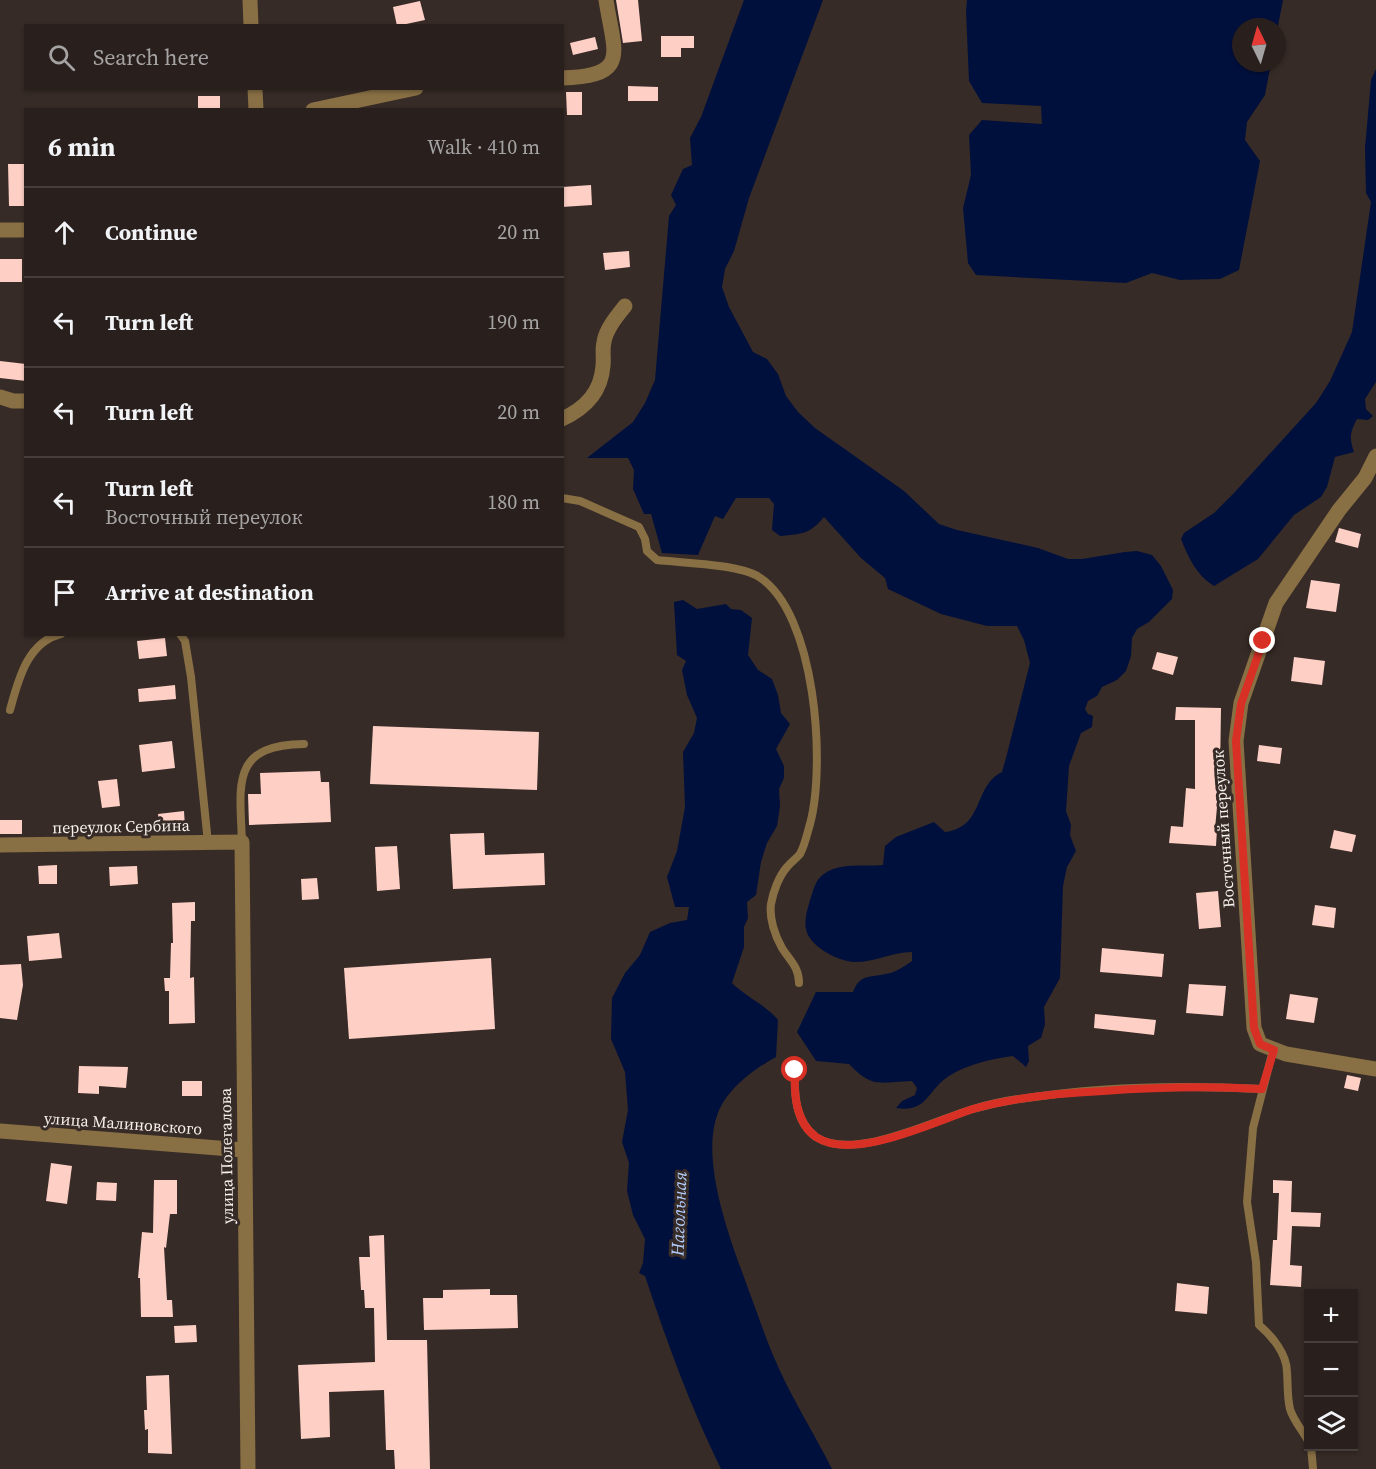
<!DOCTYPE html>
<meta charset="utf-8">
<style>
:root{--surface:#29201d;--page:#312826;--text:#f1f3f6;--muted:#a5a3a4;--line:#453e3b}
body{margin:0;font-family:"Source Serif 4",serif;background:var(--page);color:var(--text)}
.controls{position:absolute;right:18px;bottom:18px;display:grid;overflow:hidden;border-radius:0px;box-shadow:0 2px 4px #0004}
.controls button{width:54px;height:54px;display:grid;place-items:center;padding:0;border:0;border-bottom:2px solid var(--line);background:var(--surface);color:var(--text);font:30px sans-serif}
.compass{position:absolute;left:1232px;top:18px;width:54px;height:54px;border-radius:50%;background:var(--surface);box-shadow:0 2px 4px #0004;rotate:355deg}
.stop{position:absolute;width:18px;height:18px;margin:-14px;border:4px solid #d93025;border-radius:50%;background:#fff}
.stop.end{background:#d93025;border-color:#fff;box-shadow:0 2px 6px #0008}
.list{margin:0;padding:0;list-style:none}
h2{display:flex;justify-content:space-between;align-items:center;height:78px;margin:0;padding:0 24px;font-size:26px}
h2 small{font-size:20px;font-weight:400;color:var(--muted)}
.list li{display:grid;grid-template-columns:39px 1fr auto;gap:18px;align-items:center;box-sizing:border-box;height:90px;padding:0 24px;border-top:2px solid var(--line)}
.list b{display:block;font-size:22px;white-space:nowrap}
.list p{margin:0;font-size:20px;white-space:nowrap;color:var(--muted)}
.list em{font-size:20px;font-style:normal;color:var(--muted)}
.icon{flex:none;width:33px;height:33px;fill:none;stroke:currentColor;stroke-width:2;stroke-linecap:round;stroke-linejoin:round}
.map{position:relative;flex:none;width:1376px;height:1469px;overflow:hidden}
.search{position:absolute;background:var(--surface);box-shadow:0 2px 4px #0004;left:24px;top:24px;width:540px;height:66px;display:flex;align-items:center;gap:15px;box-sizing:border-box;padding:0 21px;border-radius:0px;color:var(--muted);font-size:22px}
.panel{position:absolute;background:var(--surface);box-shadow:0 2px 4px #0004;left:24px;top:108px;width:540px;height:528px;border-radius:0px}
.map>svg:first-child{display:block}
.water{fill:#00103d}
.building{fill:#fdcfc5}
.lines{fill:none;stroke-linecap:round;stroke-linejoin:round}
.service{stroke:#886f44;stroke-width:8}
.minor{stroke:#886f44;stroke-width:15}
.route{stroke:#d93025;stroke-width:8}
.labels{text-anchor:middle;stroke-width:6;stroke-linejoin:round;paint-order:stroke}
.street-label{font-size:16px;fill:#f7f0ec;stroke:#372b27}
.water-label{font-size:18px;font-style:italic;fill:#b1ccfb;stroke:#372b27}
</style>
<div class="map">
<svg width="1376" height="1469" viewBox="0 0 1376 1469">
<rect width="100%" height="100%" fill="#372b27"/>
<g class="water">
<path d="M744,0h79l-74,198 -15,53 -9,18 -3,18 7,20 24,45 14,7 11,15 8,22 12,16 17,16 89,63 35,33 18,6 81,18 30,11h14l43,-7 12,-1 15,4 9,11 12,24 -1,9 -23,23 -12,7 -5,9 -1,18 -5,15 -9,9 -15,7 -5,9 -9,5 -3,8 3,5 5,2 -1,11 -11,6 -12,33 -3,45 5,14 -1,10 6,16 -9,16 -4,19 -3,92 -16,29 1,17 -4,14 -13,8 1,15 -3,6 -13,-11c-22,3 -45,8 -64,20 -22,14 -21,37 -53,32l6,-7 13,-6 2,-7 -5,-7c-33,1 -39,8 -63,-17l-33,-3 -19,-29 19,-40h37c7,-18 15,-14 32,-18 10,-1 18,-7 27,-13v-9c-20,0 -39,11 -59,10 -17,-2 -44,-16 -47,-33 -2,-10 2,-22 5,-32 3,-9 5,-18 13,-23 16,-12 40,-7 59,-9l2,-19 11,-9 38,-15 11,10c40,-5 28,-46 57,-60l4,-14 24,-95 -6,-23 -7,-14h-30l-46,-12 -53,-25 -3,-11 -24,-20 -37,-41c-14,17 -22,17 -44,19l-8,-6 2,-26 -5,-6h-33l-13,21 -8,-3 -17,39 -36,-2 -11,-39h-7l-11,-25 1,-19 -6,-12h-41l46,-36 12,-19 10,-23 14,-164 7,-11 -5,-10 12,-26 9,-4 -2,-27 11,-21z"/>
<path d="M967,0h316l-6,31v-4h-36v36h30l-6,32 -18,27 -2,18 15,21 -21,109 -19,9 -40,1 -28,-7 -26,10 -150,-8 -8,-12 -5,-55 8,-33 -2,-40 13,-15 60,4 -1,-18 -59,-3 -13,-22 -3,-70z"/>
<path d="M1376,69v313l-11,17 1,10 7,7 -5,4 -11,-1c-7,13 -8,19 -3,33l-19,5 -8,30 -6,10 -27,18 -36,44 -44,27c-17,-10 -26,-29 -33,-47l3,-6 30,-20 20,-20 82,-90 14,-22 22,-49 19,-130 -5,-9 -1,-45 6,-68z"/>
<path d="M683,600l14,9 29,-5 5,5 10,1 11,8 -4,37 10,15 14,9 6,16 3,18 9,11 -14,25 8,17v12l-5,11 1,17 -3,20 -10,17 -6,19 -5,33 -9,7 1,16 -4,9v20l-12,36c14,14 34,22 46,37l-2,37c-22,12 -49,32 -58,56 -19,49 14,131 31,178 8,21 15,43 24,64 16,39 40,76 59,114h-111c-31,-63 -54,-127 -76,-193l-6,-3 4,-10 2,-24 -12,-24 -6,-24 2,-28 -7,-21 6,-32 -3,-38 -14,-33 1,-41 13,-25 15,-18 10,-23 20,-9 17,-3 2,-13h-14l-8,-30 10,-26 8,-44 -2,-55 11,-19 3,-15 -10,-23 -5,-25 4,-9 -9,-6 -3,-53z"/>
</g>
<g class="building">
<path d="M616,0h22l4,41 -19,2z"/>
<path d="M420,1l5,19 -28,6 -4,-19z"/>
<path d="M661,36h33v12h-13v9h-20z"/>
<path d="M595,37l3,12 -25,6 -3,-12z"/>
<path d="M628,86l30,1v14h-30z"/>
<path d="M566,92h16v23h-15z"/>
<rect x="198" y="96" width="22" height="14"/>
<path d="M8,164h18v42h-17z"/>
<path d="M591,185l1,20 -30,2v-20z"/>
<path d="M629,251l1,16 -25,3 -2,-17z"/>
<rect x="0" y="259" width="22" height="23"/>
<path d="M0,361l26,3v17l-26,-3z"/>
<path d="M1339,528l22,6 -3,14 -23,-6z"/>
<path d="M1311,580l29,4 -4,28 -30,-4z"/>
<path d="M165,638l2,18 -28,3 -2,-18z"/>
<path d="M1157,652l21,5 -5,18 -21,-6z"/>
<path d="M1294,657l31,4 -3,24 -31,-4z"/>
<path d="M175,685l1,14 -37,3 -1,-13z"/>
<path d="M1176,707l45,1 -1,66 -5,55h2l-1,17 -47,-3 2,-17 12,1 3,-39 9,1v-69h-20z"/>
<path d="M373,726l166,6 -2,58 -167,-6z"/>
<path d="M172,741l3,27 -33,4 -3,-27z"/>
<path d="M1259,745l23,3 -2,16 -23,-3z"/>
<path d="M320,771l1,11h8l2,40 -82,3 -1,-31h13l-1,-21z"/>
<path d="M117,779l3,27 -18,2 -4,-27z"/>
<path d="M184,811l1,16 -25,3 -2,-16z"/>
<rect x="0" y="820" width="22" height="14"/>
<path d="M1334,830l22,5 -4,17 -22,-4z"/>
<path d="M484,833l1,22 59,-2 1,32 -92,4 -3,-55z"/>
<path d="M397,846l3,43 -23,2 -2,-44z"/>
<path d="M57,865v19h-18l-1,-18z"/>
<path d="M137,866l1,18 -28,2 -1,-19z"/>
<path d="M317,878l2,21 -17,1 -1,-21z"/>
<path d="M1218,891l3,36 -22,2 -3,-36z"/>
<path d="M195,902v19h-4l-1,57 4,-1 1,46 -26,1v-33h-4l-1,-13h6l1,-35h2l-1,-40z"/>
<path d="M1315,905l21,3 -2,20 -22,-3z"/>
<path d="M59,933l3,25 -33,3 -2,-25z"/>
<path d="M1102,948l62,6 -2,23 -62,-5z"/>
<path d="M491,958l4,71 -146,10 -5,-71z"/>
<path d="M21,964l2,21 -6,35 -17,-2v-53z"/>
<path d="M1189,984l37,2 -3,30 -37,-3z"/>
<path d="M1290,994l28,4 -4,25 -28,-4z"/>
<path d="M1095,1014l61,6 -2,15 -60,-7z"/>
<path d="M79,1066l49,1 -2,21 -27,-2v8l-21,-1z"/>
<path d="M1347,1075l14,3 -3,13 -14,-3z"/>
<rect x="182" y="1081" width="20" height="15"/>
<path d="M51,1163l21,3 -5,38 -21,-3z"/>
<path d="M154,1180h23v34h-7l-4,34 -2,-1 3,53h5l1,17h-32l-1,-39h-2l4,-46 11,1z"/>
<path d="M1273,1180l19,1 -1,31 30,1 -1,14 -28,-1 -2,39 12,1 -1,21 -31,-2 3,-45h4l2,-47h-6z"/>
<path d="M97,1182l20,1 -1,18 -20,-1z"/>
<path d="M384,1235l3,105h40l3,129h-35l-1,-19h-8l-2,-60 -55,2 1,45 -29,2 -3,-74 77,-3 -1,-54h-9l-1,-18h-3l-2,-33h11l-1,-21z"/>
<path d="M1177,1283l32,4 -2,27 -32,-3z"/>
<path d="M490,1289v6h27l1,33 -94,2 -1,-32h20v-8z"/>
<path d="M196,1325l1,17 -22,1 -1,-17z"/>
<path d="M169,1375l3,79 -24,-1v-24l-3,1 -1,-20h3l-1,-34z"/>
</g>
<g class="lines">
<g class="service">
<path d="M562,498l18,3 59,26 6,12 2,12 10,9c25,3 82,4 102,17 57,36 67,188 51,247 -3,10 -5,21 -10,30 -4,5 -9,8 -13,13 -8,9 -14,25 -16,37 -2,14 4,32 11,44 8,13 17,19 17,35"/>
<path d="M180,634l5,7 6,36 17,166"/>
<path d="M10,710c8,-29 17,-68 51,-76"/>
<path d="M242,842c-2,-57 -12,-97 62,-98"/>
<path d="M1273,1050l-20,78 -6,74 9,60 3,63c13,11 28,29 28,47 1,13 0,24 3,37 3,11 13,22 18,32"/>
<path d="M795,1070c-1,23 0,52 21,67 38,25 119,-17 157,-28 17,-5 36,-9 54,-11 77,-12 158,-13 235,-9"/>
<path d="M1311,1446l2,23"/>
</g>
<g class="minor">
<path d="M250,0l1,26"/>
<path d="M562,78c69,-2 52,-25 44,-78"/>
<path d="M255,88l1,22"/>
<path d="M313,110l103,-22"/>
<path d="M0,230h26"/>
<path d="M0,397l13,4h13"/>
<path d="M562,419c24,-11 39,-27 41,-53 1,-8 -1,-16 1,-24 2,-13 13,-26 21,-36"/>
<path d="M1376,456l-11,22 -26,32 -63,93 -35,100 -5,38 18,287 6,16 26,10 90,15"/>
<path d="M0,845l242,-3 6,627"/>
<path d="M0,1131l244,19"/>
</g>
</g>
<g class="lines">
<path class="route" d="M795,1070c-1,23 0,52 21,67 38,25 119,-16 157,-28 42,-12 87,-16 130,-18 54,-4 106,-5 159,-2l12,-39 -14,-6 -6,-16 -18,-287 5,-37 22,-63"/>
</g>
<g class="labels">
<g class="street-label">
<text transform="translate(121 826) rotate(-1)" y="6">переулок Сербина</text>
<text transform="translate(1223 829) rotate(-94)" y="6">Восточный переулок</text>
<text transform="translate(123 1123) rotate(4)" y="6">улица Малиновского</text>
<text transform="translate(226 1156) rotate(-91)" y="6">улица Полегалова</text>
</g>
<g class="water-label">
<text transform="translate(679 1214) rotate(-88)" y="6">Нагольная</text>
</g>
</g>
</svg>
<div class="controls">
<button>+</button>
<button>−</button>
<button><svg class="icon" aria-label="layers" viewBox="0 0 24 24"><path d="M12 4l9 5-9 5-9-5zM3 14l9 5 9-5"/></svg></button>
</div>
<svg class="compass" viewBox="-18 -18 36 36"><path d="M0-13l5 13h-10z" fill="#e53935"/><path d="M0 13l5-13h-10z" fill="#a5a3a4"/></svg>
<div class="stop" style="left:795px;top:1070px"></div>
<div class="stop end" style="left:1263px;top:641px"></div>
<div class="search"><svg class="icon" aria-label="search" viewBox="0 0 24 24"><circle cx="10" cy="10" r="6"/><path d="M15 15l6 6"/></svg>Search here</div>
<section class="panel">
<h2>6 min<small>Walk · 410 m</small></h2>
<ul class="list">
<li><svg class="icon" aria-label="ahead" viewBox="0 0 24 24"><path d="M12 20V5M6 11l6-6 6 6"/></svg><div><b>Continue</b></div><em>20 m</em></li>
<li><svg class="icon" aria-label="left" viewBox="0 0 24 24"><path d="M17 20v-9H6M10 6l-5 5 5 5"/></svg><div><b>Turn left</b></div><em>190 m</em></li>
<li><svg class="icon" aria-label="left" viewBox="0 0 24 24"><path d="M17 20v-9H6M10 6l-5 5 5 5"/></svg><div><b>Turn left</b></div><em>20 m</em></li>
<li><svg class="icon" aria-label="left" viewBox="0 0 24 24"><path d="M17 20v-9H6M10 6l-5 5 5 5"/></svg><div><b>Turn left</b><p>Восточный переулок</p></div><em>180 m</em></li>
<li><svg class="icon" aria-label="arrive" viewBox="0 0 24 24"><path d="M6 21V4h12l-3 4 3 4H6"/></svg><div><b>Arrive at destination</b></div></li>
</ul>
</section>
</div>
